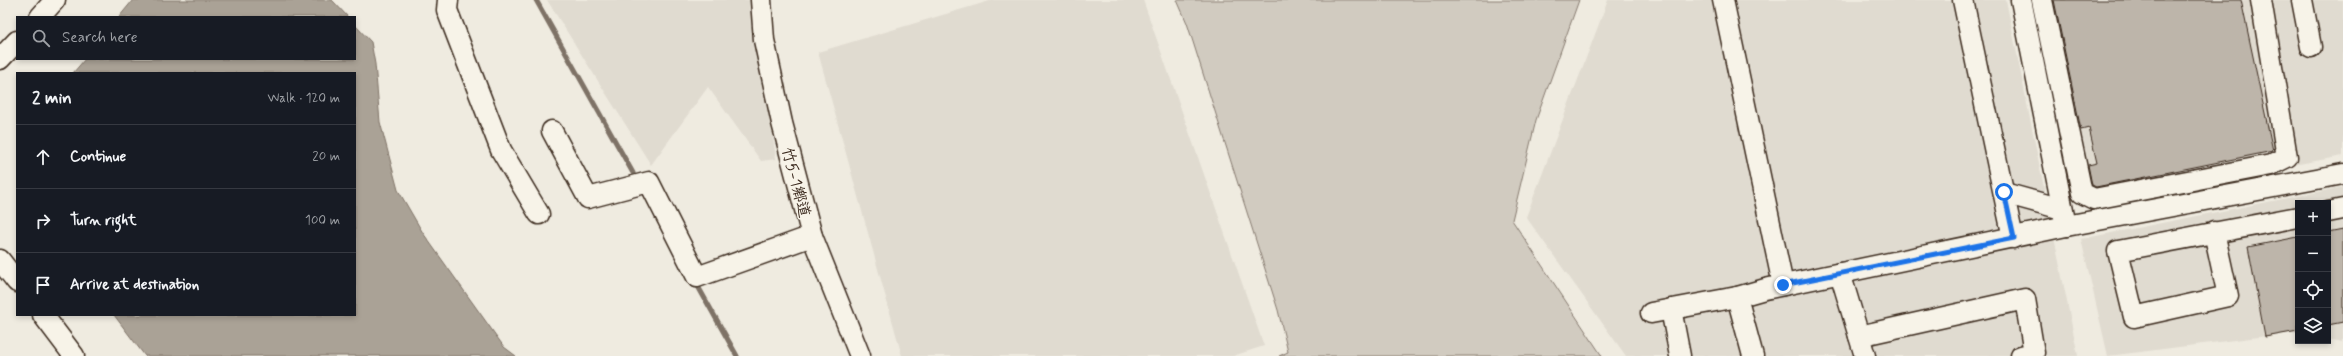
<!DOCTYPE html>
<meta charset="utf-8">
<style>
:root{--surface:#171b24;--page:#242831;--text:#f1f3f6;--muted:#9ea1a6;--line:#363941}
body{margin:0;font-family:Mynerve,"LXGW WenKai TC",sans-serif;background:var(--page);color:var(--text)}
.controls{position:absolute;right:12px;bottom:12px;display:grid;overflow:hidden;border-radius:0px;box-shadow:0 2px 6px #0003}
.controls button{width:36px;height:36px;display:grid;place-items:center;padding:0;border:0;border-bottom:1px solid var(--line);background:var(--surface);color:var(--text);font:20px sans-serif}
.stop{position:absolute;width:12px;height:12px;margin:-9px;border:3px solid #1a73e8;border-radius:50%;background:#fff}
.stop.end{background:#1a73e8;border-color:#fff;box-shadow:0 1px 4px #0008}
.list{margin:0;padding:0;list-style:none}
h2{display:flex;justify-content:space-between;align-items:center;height:52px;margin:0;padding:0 16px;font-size:17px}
h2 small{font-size:13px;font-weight:400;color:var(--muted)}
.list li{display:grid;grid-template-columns:26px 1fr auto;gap:12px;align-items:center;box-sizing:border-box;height:64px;padding:0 16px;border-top:1px solid var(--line)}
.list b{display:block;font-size:15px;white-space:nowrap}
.list em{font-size:13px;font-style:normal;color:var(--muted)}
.icon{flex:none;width:22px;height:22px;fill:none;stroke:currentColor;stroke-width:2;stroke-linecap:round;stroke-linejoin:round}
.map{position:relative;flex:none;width:2343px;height:356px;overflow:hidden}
.search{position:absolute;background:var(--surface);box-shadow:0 2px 6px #0003;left:16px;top:16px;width:340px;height:44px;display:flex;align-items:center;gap:10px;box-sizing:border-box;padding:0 14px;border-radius:0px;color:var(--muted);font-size:15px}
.panel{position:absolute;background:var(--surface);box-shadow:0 2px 6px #0003;left:16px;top:72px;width:340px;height:244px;border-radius:0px}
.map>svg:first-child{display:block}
.built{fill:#e0dbd0}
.green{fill:#d1cbc0;stroke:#867a6f}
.water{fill:#aaa296;stroke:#7e7266}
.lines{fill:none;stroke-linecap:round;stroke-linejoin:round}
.stream{stroke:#7e7266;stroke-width:5}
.building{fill:#bdb5aa;stroke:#3b2a1e}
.minor-casing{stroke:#3b2a1e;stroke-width:23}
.minor{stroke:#f7f3e8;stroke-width:20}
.route{stroke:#1a73e8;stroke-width:5}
.labels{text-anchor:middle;stroke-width:3;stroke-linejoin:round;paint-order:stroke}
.street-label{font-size:16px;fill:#3b2a1e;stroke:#f7f3e8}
</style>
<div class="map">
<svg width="2343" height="356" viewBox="0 0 2343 356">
<rect width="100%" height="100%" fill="#efebe0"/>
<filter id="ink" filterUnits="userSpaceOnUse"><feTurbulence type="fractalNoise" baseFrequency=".025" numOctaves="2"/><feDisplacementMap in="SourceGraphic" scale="8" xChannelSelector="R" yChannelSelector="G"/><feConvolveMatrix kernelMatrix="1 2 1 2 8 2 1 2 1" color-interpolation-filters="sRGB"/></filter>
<g filter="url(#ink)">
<g class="built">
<path d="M547,0h209l20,159 -15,2 -53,-74 -57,78z"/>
<path d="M993,0h150l121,346 -31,10h-331l-84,-304z"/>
<path d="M1608,0h398l72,356h-452l-100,-139z"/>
<path d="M2037,0h306v156l-262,48z"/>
<path d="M2343,187v155l-15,-3v-136h-30v131l-8,-1 -182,23 -27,-117z"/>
</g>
<path class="green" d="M1177,0h402l-43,120 -24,100 90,136h-323l9,-4 -10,-42 -91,-287z"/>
<g class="water">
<path d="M133,0h199l16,17h-229z"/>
<path d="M355,25l16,17 4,22 5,58 18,68 25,43 81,114 12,9h-371l-31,-41h241v-242h-282l12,-14h270z"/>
</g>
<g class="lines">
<g class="stream">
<path d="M536,0l97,173"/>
<path d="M695,281l42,75"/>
</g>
</g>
<g class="building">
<path d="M2054,0h187l32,151 -177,36 -4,-2 -4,-20 9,-2 -8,-35 -8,2z"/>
<path d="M2343,229v93l-15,3v-93z"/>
<path d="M2298,237v94l-33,6 -17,-90z"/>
</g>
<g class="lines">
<defs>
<g id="minor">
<path d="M448,0l-1,10 54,140 38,64"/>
<path d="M761,0l3,40 18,83 30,113 48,120"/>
<path d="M1723,0l60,285"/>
<path d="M1963,0l50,238"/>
<path d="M2021,0l45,226"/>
<path d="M2042,0l40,193 12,6 177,-34 16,-8 -26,-157"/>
<path d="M2302,0l9,47"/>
<path d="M40,17l15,-17"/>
<path d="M0,59l17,-18"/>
<path d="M552,131l36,67 61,-16 48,95 115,-41"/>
<path d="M2004,193l58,16"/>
<path d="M2328,212l15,-3"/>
<path d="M2214,232l14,64 -94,21 -16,-66 180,-34"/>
<path d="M0,260l17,22"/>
<path d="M1840,273l25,83"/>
<path d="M1737,297l16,59"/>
<path d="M1671,309l9,47"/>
<path d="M1651,313l86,-16 28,-8 301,-63 277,-52"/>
<path d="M43,315l31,41"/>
<path d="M1859,336l166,-37 9,54 -13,3"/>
</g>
</defs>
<use href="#minor" class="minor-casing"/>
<use href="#minor" class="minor"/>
</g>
</g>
<g class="lines" filter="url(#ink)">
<path class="route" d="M1783,285l231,-47 -10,-46"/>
</g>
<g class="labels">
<g class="street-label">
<text transform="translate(797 182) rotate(75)" y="6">竹5-1鄉道</text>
</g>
</g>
</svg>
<div class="controls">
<button>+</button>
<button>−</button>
<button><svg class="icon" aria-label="locate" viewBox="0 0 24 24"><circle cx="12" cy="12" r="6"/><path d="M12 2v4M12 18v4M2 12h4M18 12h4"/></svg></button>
<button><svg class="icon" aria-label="layers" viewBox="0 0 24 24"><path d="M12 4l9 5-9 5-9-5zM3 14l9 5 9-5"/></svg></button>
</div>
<div class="stop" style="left:2004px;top:192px"></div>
<div class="stop end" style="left:1783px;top:285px"></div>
<div class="search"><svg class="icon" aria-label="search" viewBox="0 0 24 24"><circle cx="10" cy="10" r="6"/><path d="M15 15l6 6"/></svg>Search here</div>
<section class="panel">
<h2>2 min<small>Walk · 120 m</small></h2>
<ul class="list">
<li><svg class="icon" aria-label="ahead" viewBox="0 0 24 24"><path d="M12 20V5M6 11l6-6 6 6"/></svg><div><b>Continue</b></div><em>20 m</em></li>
<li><svg class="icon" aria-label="right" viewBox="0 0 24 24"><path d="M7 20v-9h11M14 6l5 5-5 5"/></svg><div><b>Turn right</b></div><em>100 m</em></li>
<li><svg class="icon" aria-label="arrive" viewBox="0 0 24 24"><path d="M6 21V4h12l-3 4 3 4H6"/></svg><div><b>Arrive at destination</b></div></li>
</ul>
</section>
</div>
